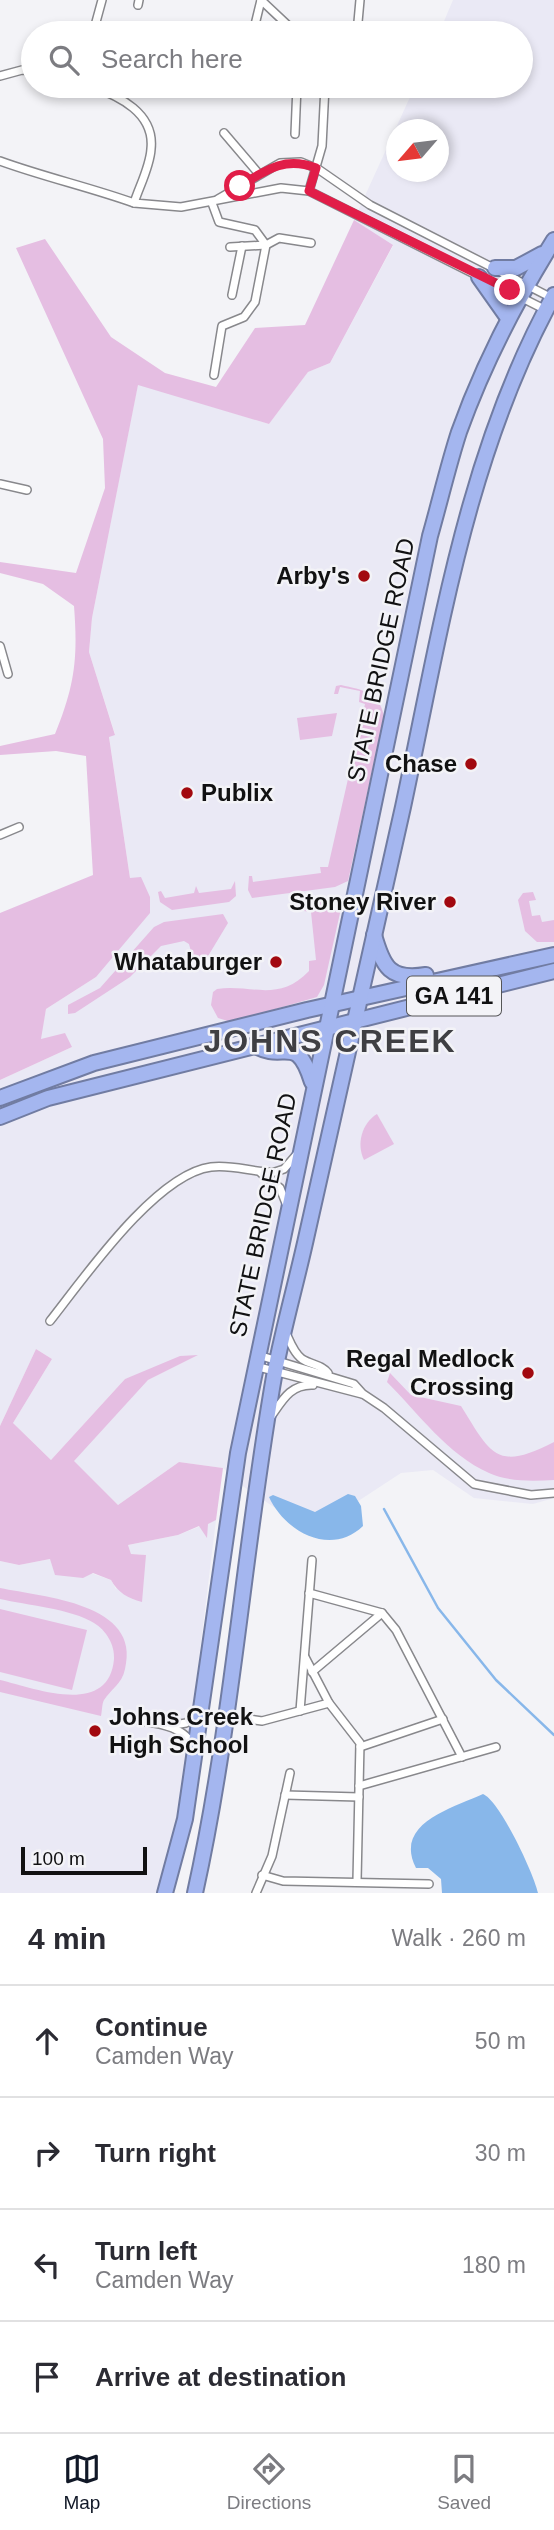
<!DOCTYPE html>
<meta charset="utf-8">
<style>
:root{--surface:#fff;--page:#f2f2f3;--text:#2b2b33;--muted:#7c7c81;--line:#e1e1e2;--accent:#111827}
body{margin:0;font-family:Arial,sans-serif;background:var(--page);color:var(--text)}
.compass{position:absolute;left:386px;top:119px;width:63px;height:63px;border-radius:50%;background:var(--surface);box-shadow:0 4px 10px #0003;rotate:242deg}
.scale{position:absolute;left:21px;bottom:18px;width:126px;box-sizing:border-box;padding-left:7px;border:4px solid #111112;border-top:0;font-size:19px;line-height:24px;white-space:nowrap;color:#111112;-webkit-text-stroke:5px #f3f3f7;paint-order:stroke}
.stop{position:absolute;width:21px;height:21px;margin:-16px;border:5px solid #e11d48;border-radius:50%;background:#fff}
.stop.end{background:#e11d48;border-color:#fff;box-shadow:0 2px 7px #0008}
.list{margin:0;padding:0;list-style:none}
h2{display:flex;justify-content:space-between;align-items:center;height:91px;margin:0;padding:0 28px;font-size:30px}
h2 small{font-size:23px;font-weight:400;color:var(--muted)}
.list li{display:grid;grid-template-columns:46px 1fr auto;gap:21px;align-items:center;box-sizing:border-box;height:112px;padding:0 28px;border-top:2px solid var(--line)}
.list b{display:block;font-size:26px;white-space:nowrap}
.list p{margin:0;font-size:23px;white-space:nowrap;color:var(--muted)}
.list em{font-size:23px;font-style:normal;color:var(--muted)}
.icon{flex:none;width:38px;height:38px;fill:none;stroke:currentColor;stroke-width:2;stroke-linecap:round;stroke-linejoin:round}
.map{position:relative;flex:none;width:554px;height:1893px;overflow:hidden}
.search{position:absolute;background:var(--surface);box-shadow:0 4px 10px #0003;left:21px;right:21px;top:21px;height:77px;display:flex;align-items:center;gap:18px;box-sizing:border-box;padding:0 24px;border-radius:38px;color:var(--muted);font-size:26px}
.sheet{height:539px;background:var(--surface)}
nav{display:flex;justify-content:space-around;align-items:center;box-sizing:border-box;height:98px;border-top:2px solid var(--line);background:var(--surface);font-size:19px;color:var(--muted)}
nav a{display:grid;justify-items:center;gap:4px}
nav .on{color:var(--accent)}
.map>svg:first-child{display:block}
.built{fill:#eae9f5;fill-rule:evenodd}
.green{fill:#e5bee2}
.water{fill:#88b7ea}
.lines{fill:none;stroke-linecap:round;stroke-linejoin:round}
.stream{stroke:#88b7ea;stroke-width:2.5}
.street-casing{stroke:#88888c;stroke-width:10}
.highway-casing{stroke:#717ca2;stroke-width:18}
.street{stroke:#fff;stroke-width:7}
.highway{stroke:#a4b6ef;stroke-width:14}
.route{stroke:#e11d48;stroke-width:9}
.poi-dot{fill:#a2090f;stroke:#f3f3f7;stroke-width:2.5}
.labels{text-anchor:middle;stroke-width:5;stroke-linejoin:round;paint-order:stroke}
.shield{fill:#f3f3f7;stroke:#555557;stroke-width:2}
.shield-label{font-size:23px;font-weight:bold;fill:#111112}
.poi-label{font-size:24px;font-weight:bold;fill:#111112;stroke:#f3f3f7;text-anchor:end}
.street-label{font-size:24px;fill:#111112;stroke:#f3f3f7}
.district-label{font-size:32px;font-weight:bold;letter-spacing:2px;fill:#3f3f43;stroke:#f3f3f7}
</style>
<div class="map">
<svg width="554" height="1893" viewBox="0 0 554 1893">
<rect width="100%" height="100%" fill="#f3f3f7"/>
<g class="built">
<path d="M453,0h101v1498l-21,6 -59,-6 -41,-28 -32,3 -90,59 -67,-45 -21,-19 -44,-6 -61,43 -45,-44 75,-81 48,-24 -71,23 -74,81 -38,-37 39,-64 -16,-10 -36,77v-346l72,-33 -32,-8 6,-30 50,-32 34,-99 -21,-142 6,-2 -26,-82 3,-34 46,-234 131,40 39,-52 22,-9 63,-117 -39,-26 61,-134h106v-53h-82zM396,130h42v42h-42z"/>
<path d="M216,1520l-42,341 -11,32h-163v-332l19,4 31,-6 61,21 5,9 30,-34 -15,-1 -3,-9 50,-10z"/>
</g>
<g class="green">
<path d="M354,220l39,25 -63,118 -22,9 -39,52 -131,-39 -46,233 -3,34 26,83 -6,2 21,141 11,-1 9,20v16l-54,64 -50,32 -5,30 24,-6 7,14 -72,33v-167l93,-38 -7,-119 -30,-5 -56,4v-9l55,-12c20,-49 23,-76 19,-128l-31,-22 -43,-11v-11l76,11 29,-85 -2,-49 -87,-191 29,-9 66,98 54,36 51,14 39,-59 50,-3z"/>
<path d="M341,685c22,5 38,7 43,31l-36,165 -13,6 -83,11 -4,-8 1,-14h3l1,6 68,-9 -1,-6h8l37,-163 -6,-2 1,-11 -20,-4 -2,7h-4l2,-8z"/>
<path d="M337,713l-5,23 -32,4 -3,-22z"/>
<path d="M235,881l1,15 -7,6 -57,8 -12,-8 -2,-10 3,-1 4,7 29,-5 2,-7 3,7 32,-4z"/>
<path d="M533,892l3,8 -7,1 3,15 8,-1 2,7 12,-2v22h-17l-12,-11 -7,-31 5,-7z"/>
<path d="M330,900l8,6 2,7 -16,72 -7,12 -86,25 -13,-4 -7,-13 2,-13 4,-3c34,-5 62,14 92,-18v-10l7,-1 -5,-48 -7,-1 7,-8z"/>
<path d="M223,914l5,9 -29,48h-10l6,-5 -6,-22 -5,-3 -23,5 -31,31 -55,36 -7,1v-9l32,-17 54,-61 10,-5z"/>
<path d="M377,1114l17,30 -30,16c-8,-16 -2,-37 13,-46z"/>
<path d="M36,1349l16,10 -39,64 38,37 74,-81 55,-23 18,-1 -50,25 -74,81 44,44 61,-43 44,6 -7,52 -8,4 -1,14 -8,-12 -21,9 -50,10 3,9 15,1 -4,47c-14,-4 -24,-9 -31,-22l-18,-7 -10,5 -28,-3 -5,-16 -31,6 -19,-4v-135z"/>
<path d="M390,1373l21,22 50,11c30,48 35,66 93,36v38c-21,1 -46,2 -65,-7 -41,-18 -71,-60 -102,-91z"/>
<path d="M0,1588c43,9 142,15 125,81 -3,15 -14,20 -21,31 -2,3 -2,12 -3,16l-101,-24v-12c34,8 109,38 114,-21 1,-14 -8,-29 -20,-36 -22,-14 -68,-18 -94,-24z"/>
<path d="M0,1609l87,21 -15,60 -72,-18z"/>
</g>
<g class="water">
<path d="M348,1494l7,2 6,10 2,20c-32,31 -78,6 -94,-29l4,-2 42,17z"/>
<path d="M483,1794c17,7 51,80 55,99h-96l-1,-14 -13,-11h-12c-23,-45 37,-60 67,-74z"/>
</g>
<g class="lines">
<path class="stream" d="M384,1509l54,99 58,72 58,55"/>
<defs>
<g id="street">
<path d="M261,0l35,33"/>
<path d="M138,5l1,-5"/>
<path d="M93,33l9,-33"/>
<path d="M253,33l8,-33"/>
<path d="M357,33l3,-33"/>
<path d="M0,76l22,-6 11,1"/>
<path d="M91,86c28,10 64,27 60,63 -1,18 -12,38 -17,54l47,4 100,-19 28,3 237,119"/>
<path d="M224,133l35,41"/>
<path d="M295,134l2,-48"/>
<path d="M0,161c44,16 89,26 134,42"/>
<path d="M309,191l13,-45 3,-60"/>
<path d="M218,199l62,-36 21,-1 17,7 52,36 182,93"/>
<path d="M212,203l7,19 36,8 11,15 -11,57 -11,15 -22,9 -8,49"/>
<path d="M230,247l36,-2 13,-7 32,5"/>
<path d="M232,295l10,-49"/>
<path d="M0,484l27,6"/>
<path d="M0,646l8,28"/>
<path d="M0,835l19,-8"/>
<path d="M261,1173l19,15 7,18"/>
<path d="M50,1321c34,-43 106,-147 161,-154 22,-3 43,6 64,5l9,-3 13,-15"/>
<path d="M286,1333c4,9 8,20 16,26 9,6 19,5 26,14"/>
<path d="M258,1355l96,29 9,10 21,14 90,76 57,11 23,-2"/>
<path d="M255,1366l107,28"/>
<path d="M270,1418c12,-17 20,-34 43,-33"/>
<path d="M309,1593l73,20 14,17 66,127"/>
<path d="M305,1657l24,46 31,40 -3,138"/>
<path d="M312,1672l70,-59"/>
<path d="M300,1711l12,-151"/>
<path d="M227,1716l35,5 67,-18"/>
<path d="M131,1719c21,4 54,5 63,29"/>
<path d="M168,1726l18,-3 12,-9"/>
<path d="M360,1747l83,-28"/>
<path d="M359,1786l137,-39"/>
<path d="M285,1795l74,2"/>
<path d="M262,1875l21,6 146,3"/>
<path d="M256,1893l16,-37 18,-83"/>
</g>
<g id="highway">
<path d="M495,268h21l26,-14"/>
<path d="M479,277l29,41"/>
<path d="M374,935c9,32 16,46 52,40"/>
<path d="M254,1045c30,19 42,-14 58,37"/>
<path d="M0,1098l94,-35 213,-53 247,-55"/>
<path d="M0,1117l48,-19 506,-127"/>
<path d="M165,1893l20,-74 53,-366 192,-917c10,-35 18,-70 29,-104 24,-67 57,-131 95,-192"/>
<path d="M195,1893c38,-172 49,-348 80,-522 9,-46 22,-91 32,-137 31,-142 65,-284 96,-427 37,-173 64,-355 151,-512"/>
</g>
</defs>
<use href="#street" class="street-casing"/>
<use href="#highway" class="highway-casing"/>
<use href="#street" class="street"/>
<use href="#highway" class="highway"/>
</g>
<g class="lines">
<path class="route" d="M240,186c26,-16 45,-30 76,-18l-7,23 201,99"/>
</g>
<g class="poi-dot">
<circle cx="364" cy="576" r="7"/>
<circle cx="471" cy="764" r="7"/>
<circle cx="187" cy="793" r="7"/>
<circle cx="450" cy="902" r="7"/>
<circle cx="276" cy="962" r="7"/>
<circle cx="528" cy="1373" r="7"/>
<circle cx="95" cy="1731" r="7"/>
</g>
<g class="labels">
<rect class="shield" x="407" y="976.5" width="94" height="39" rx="5"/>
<g class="shield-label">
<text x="454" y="1004">GA 141</text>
</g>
<g class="poi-label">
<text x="350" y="584">Arby's</text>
<text x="457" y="772">Chase</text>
<text x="201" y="801" text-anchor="start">Publix</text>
<text x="436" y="910">Stoney River</text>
<text x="262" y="970">Whataburger</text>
<text x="514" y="1367">Regal Medlock<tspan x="514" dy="28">Crossing</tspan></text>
<text x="109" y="1725" text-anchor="start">Johns Creek<tspan x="109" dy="28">High School</tspan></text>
</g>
<g class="street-label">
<text transform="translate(381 660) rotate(-78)" y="8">STATE BRIDGE ROAD</text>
<text transform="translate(263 1215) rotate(-78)" y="8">STATE BRIDGE ROAD</text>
</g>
<g class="district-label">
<text x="330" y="1052">JOHNS CREEK</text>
</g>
</g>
</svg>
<svg class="compass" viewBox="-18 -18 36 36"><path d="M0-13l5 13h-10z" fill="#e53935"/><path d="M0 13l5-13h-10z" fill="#7c7c81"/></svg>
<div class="scale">100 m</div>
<div class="stop" style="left:240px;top:186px"></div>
<div class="stop end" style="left:510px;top:290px"></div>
<div class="search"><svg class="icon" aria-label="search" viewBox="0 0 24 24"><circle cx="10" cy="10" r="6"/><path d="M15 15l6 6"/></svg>Search here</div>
</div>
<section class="sheet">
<h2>4 min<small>Walk · 260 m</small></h2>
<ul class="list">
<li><svg class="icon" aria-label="ahead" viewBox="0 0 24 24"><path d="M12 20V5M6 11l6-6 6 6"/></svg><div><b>Continue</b><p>Camden Way</p></div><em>50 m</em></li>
<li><svg class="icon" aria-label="right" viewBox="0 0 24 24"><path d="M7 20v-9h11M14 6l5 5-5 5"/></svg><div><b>Turn right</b></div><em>30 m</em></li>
<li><svg class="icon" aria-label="left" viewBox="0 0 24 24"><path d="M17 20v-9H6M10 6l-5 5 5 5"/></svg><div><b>Turn left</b><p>Camden Way</p></div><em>180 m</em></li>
<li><svg class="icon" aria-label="arrive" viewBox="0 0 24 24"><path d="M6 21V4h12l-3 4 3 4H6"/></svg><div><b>Arrive at destination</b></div></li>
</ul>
</section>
<nav>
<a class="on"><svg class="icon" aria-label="map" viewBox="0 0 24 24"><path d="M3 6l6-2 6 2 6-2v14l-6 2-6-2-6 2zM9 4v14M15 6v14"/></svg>Map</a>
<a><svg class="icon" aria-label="directions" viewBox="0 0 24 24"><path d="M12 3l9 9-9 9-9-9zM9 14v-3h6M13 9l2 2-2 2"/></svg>Directions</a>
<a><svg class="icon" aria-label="saved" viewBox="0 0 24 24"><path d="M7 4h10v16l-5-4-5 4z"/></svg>Saved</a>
</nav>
